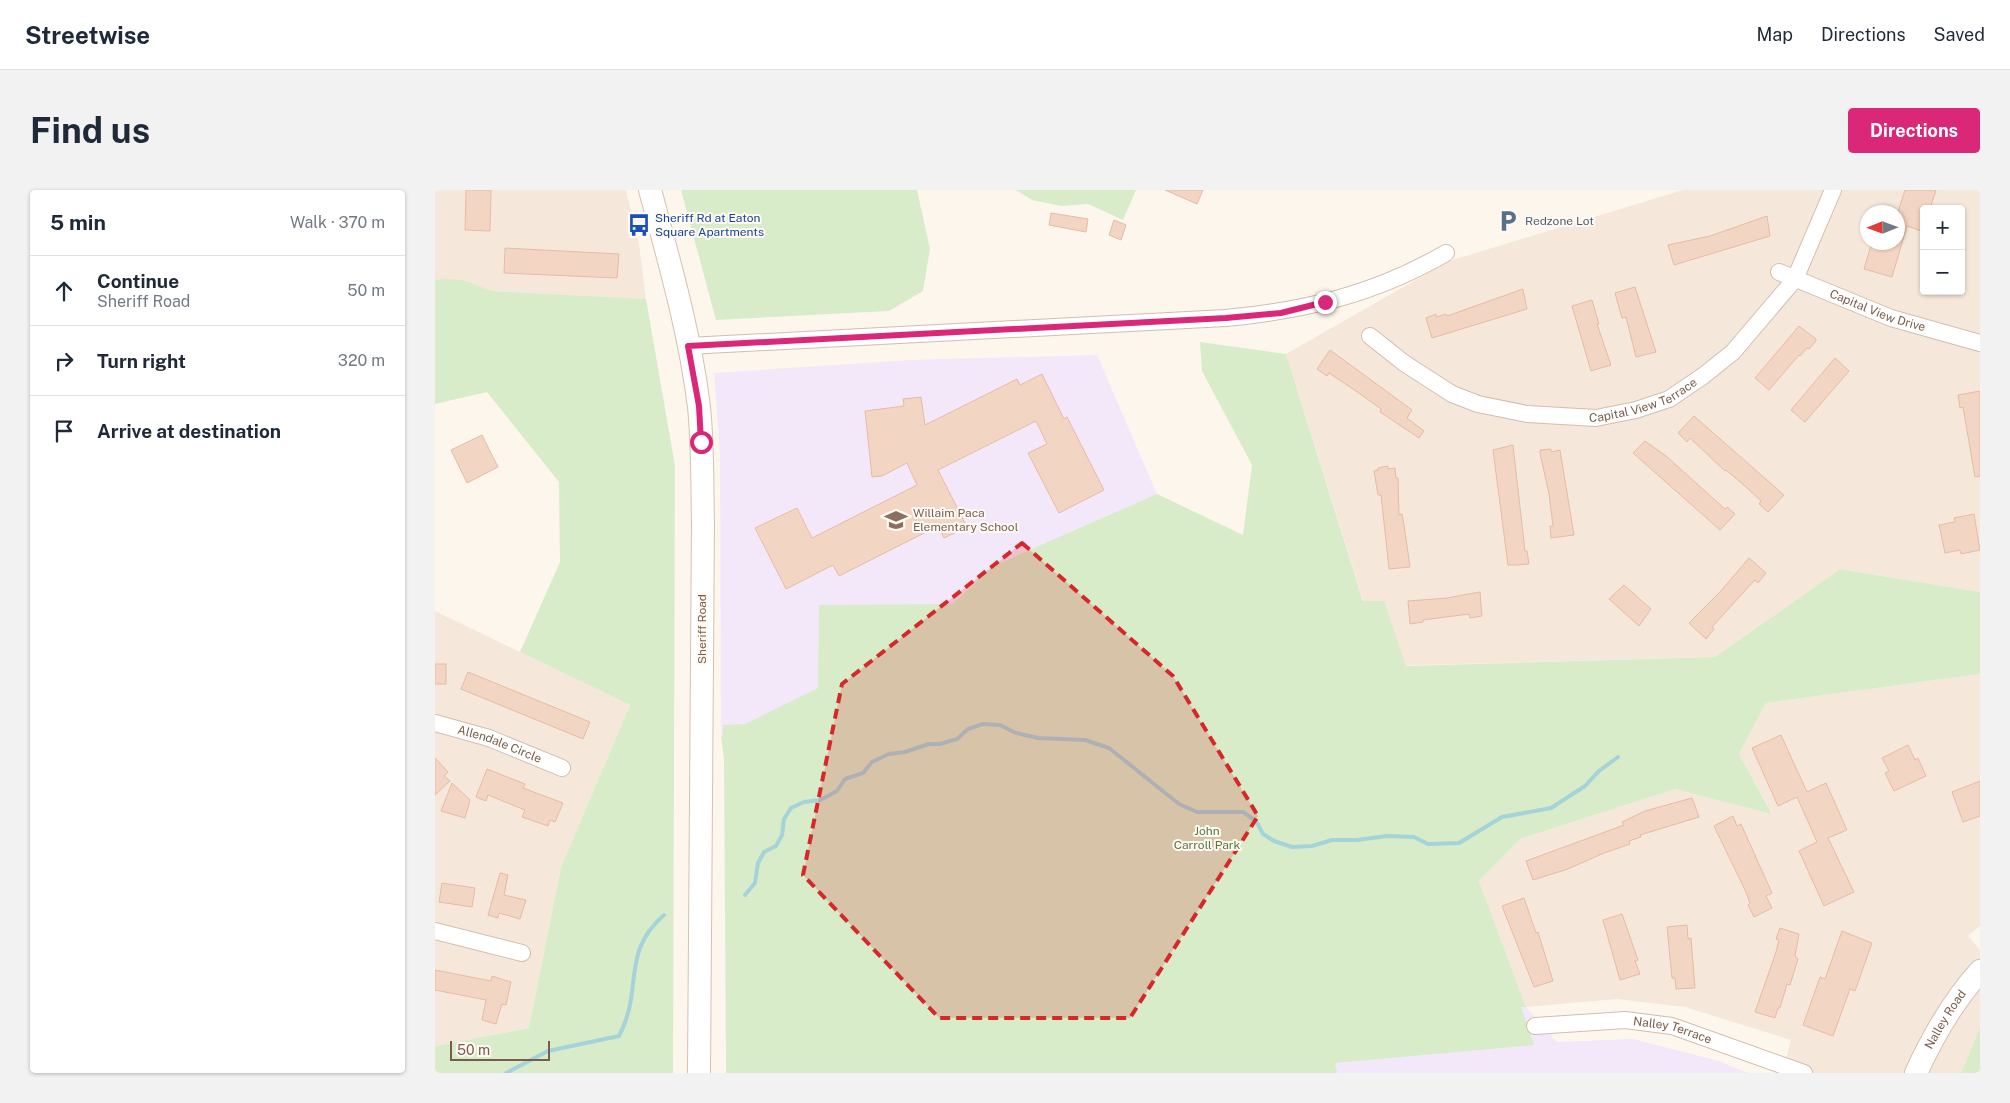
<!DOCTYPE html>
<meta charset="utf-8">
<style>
:root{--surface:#fff;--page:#f2f2f3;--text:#1f2937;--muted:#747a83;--line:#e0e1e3;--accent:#db2777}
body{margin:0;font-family:"Public Sans",sans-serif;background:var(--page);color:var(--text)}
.controls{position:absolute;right:15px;top:15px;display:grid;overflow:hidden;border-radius:5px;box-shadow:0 1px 4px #0004}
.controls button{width:45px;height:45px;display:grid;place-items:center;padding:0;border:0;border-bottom:1px solid var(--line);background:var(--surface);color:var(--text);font:25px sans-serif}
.compass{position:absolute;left:1425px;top:15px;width:45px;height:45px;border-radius:50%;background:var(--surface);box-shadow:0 1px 4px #0004;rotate:269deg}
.scale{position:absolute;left:15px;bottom:12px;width:100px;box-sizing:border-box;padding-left:5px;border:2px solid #7a5c4d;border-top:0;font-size:14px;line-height:18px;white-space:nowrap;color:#7a5c4d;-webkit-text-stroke:4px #fffaf3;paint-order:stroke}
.stop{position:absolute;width:15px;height:15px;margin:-11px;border:4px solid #db2777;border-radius:50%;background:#fff}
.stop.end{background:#db2777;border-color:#fff;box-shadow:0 1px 5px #0008}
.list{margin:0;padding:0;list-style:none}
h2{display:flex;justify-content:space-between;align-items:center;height:65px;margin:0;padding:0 20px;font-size:21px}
h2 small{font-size:16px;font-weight:400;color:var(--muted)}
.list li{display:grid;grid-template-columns:32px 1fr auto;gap:15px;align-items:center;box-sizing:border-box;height:70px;padding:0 20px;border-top:1px solid var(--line)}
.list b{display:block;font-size:19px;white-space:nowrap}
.list p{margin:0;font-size:16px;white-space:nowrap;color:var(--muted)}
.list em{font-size:16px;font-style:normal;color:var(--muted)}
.icon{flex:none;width:28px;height:28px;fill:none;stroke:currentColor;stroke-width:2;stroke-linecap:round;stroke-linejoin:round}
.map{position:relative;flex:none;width:1545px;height:883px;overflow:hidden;border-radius:5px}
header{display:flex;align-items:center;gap:30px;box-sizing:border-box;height:70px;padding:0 25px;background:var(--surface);border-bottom:1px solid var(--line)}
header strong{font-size:24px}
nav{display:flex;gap:28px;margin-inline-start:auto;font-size:18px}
.intro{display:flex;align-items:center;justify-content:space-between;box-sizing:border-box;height:120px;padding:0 30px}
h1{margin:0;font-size:35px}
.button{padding:12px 22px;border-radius:5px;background:var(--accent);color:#fff;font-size:18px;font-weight:700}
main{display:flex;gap:30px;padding:0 30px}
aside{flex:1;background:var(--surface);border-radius:5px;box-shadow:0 1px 4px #0004}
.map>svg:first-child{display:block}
.residential{fill:#f5e8da;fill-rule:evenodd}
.education{fill:#f3e8fa}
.green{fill:#d8ecc9}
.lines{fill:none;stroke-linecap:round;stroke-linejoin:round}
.stream{stroke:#a5d3da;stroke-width:4}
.building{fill:#f3d5c3;stroke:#e6bba3}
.street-casing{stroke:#d1beb0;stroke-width:18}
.secondary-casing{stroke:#d6c0b0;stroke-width:24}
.street{stroke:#fff;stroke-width:16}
.secondary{stroke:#fff;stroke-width:22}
.route{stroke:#db2777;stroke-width:6}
.marked{fill:#d62828;fill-opacity:0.2;stroke:#d62828;stroke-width:4;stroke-dasharray:10 6;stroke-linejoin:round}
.labels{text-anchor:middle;stroke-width:4;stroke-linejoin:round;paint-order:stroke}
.transit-label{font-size:12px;fill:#164399;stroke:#fffaf3;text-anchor:start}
.service-label{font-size:12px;fill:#4e5e75;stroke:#fffaf3;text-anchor:start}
.street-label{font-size:12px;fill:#7a5c4d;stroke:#fffaf3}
.education-label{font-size:12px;fill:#785e54;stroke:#fffaf3;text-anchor:start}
.park-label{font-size:12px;fill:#537a41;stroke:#fffaf3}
</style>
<header>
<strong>Streetwise</strong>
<nav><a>Map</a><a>Directions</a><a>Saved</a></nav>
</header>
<div class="intro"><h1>Find us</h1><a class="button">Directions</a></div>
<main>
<aside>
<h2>5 min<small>Walk · 370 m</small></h2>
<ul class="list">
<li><svg class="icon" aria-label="ahead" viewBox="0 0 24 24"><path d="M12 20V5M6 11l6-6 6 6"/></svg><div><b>Continue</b><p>Sheriff Road</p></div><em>50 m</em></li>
<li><svg class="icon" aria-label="right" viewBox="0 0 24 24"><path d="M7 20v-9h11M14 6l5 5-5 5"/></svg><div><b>Turn right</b></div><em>320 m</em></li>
<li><svg class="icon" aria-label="arrive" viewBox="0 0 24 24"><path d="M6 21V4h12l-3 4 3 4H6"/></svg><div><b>Arrive at destination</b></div></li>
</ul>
</aside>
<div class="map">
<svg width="1545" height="883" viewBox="0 0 1545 883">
<rect width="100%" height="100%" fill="#fdf6ec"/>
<g class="residential">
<path d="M0,0h191l13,54 7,55 -154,-8 -28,-11h-29z"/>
<path d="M1248,0h297v402l-140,-23 -125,88 -331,9 -98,-312 163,-93zM1489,19h37v82h-37zM1432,22h30v30h-30z"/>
<path d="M0,421l195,94 -69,162 -32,161 -94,18z"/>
<path d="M1545,484v252l-12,10 12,14v77l-19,46h-179l9,-33 -106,-33 -68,-8 -91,8 -47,-126 41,-42 155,-50 97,24 -33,-59 27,-51z"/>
</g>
<g class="education">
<path d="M662,165l60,139 -162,71 -87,79 -187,92 -1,-283 -6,-80 197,-13z"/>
<path d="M954,811l137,6 31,35 76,-3 86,22 29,12h-512z"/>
</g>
<g class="green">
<path d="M246,0h236l13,59 -7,42 -34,20 -173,9z"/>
<path d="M581,0h120l-13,30 -35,-16 -27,2 -29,-6z"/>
<path d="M8,89l21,1 28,11 154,8 29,167 -2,607h-238v-27l94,-18 32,-161 69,-162 -110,-53 40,-90 -1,-80 -72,-90 -52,12v-124z"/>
<path d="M765,152l86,12 77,247h21l22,65 309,-9 125,-88 140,23v82l-214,29 -27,51 33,60 -97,-25 -155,50 -41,42 47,126h-5l13,38 -199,18 2,10h-611l-2,-314 -3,-23 2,-1v-10l22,-1 73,-36 1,-83 133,-1 43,-39 162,-71 86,41 9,-70 -50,-94z"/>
<path d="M1545,837v46h-19z"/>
</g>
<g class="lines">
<g class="stream">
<path d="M310,705l10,-12 3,-20 6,-11 12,-6 6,-11 2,-16 7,-11 13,-6 16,-2 17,-9 8,-12 18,-6 9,-11 17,-8 16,-2 24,-8h11l17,-5 11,-10 15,-5 17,1 16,8 22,5 47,2 24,8 70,56 18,8h46l13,9 7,13 11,7 18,6 20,-1 20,-6h25l30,-4 27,1 14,7 31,-1 43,-26 49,-9 34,-22 14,-15 19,-14"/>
<path d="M71,883l42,-22 71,-15c25,-47 1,-83 45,-121"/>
</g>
</g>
<g class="building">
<path d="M31,0h25l-1,41 -25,-1z"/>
<path d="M730,0h38l-6,14z"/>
<path d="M1470,0h31l-6,19h-6v23l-17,-6 -15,51 -28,-8 8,-27h25v-27z"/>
<path d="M616,23l37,6 -2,13 -37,-7z"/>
<path d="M1332,26l3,20 -96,29 -6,-20 42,-9z"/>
<path d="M679,30l12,5 -5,15 -12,-5z"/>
<path d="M70,58l114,6 -2,24 -113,-5z"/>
<path d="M1200,97l21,65 -20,5 -10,-40 -4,1 -7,-25z"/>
<path d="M1088,99l4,20 -95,29 -6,-20 10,-4v3l10,-3 1,2z"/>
<path d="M1157,110l7,24h-2l14,41 -20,6 -19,-65z"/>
<path d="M1364,136l17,13v2l-7,8 -2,-1 -7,8 -1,-1 -30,35 -14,-12z"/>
<path d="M895,160l82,60 -5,8 17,13 -5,7 -39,-26 1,-3 -25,-18 -27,-18 -2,3 -10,-7z"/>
<path d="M1400,168l14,13 -44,51 -14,-12z"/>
<path d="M607,184l22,45 3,-2 37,73 -45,23 -31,-60 19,-9 -11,-23 -98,49 29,57 -23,11 -6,-12 -99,50 -6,-11 -47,24 -31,-61 42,-20 15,30 105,-53 -10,-22 -25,13 -10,1 -7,-66 39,-5 -1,-7 18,-2 4,28 92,-46 3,6z"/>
<path d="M1545,201v85l-5,1 -12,-70 -3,1 -2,-13z"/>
<path d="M1259,226l90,79 -16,17 -9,-8 2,-3 -15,-14 -20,-17 -1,1 -35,-33 -3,4 -9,-9z"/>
<path d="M47,245l16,32 -31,16 -16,-33z"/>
<path d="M1210,251l21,15 59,53 2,-2 8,7 -15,16 -87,-77z"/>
<path d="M1078,255l12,106h2l2,13 -12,1h-9l-15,-115z"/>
<path d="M1116,259v3l9,-2 14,85 -23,3 -1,-12h3l-4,-32 -9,-41v-3z"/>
<path d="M953,276v3l7,-1 1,10h2l1,37 3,-1 2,11 6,42 -21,2 -8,-74h-3l-4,-24 4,-1v-2z"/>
<path d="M1539,324l6,36 -19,4 -1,-4 -15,3 -6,-28 16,-3 -1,-4z"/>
<path d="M1314,368l17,15 -8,10 -3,-3 -14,15 -29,32 2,2 -8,10 -17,-16 31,-31z"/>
<path d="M1189,395l27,24 -12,17 -30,-27z"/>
<path d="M1045,402l2,24 -12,2 -1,-4 -46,6v2l-13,2 -2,-23 39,-3z"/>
<rect x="0" y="474" width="11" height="20"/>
<path d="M33,482l122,50 -7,17 -122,-50z"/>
<path d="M1346,545l26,57 19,-9 21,47 -19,8 26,54 -30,14 -25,-55 18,-9 -20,-45 -19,9 -26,-58z"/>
<path d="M1473,555l7,15 3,-2 8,18 -32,15 -9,-18 4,-2 -7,-13z"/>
<path d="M0,568l13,14 -4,4 6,5 -15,14z"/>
<path d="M52,579l38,15 -2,4 40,15 -8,19 -5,-2 -2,6 -26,-9 3,-7 -37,-15 -2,6 -10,-4z"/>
<path d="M1545,591v35l-17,6 -11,-30z"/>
<path d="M17,593l18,17 -5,18 -24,-7z"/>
<path d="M1257,608l7,19 -59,18 1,2 -12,4 1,3 -26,9 -36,16 -35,11 -7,-19 98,-36 -2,-3 23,-11z"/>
<path d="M1298,626l4,10 4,-2 31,69 -6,3 6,12 -18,9 -6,-12 2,-2 -4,-11 -32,-66z"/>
<path d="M65,683l8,2 -4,20 22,5 -6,19 -21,-6 -1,5 -10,-3z"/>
<path d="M7,693l33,5 -3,19 -33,-5z"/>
<path d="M1089,708l12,35 2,-1 15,49 -19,6 -32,-81z"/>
<path d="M1187,724l16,46 -3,1 5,13 -20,6 -17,-60z"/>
<path d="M1252,735l1,14 3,-1 4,50 -19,1 -1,-11h-3l-5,-51z"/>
<path d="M1345,738l19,6 -4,22 3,3 -8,26 -3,-1 -7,24h-2l-3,10 -20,-6 21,-60 3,-12 -3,-1z"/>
<path d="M1407,741l30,12 -17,48 -5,-2 -17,47 -30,-11 17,-48 5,2z"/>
<path d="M0,780l56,11 1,-5 19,6 -5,23 -4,-1 -6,20 -14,-4 4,-20 -51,-10z"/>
</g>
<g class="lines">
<defs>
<g id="street">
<path id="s1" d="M1344,82l112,46 89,25"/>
<path id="s2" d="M935,146l34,27 48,31 26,10 49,10 69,4 40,-8 33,-11 34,-23 30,-24 62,-73 38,-89"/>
<path d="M253,156l538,-28c82,-8 149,-24 220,-65"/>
<path id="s3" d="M0,533l54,15 73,30"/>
<path d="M0,741l87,22"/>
<path id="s4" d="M1100,836l90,-6 47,6 132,47"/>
</g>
<g id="secondary">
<path d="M215,0c19,71 40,143 49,217 4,38 3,77 4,115l-4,551"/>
<path id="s5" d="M1481,883c17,-37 37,-72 64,-102"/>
</g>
</defs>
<use href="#street" class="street-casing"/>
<use href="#secondary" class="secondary-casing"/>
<use href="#street" class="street"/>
<use href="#secondary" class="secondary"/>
</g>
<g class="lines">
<path class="route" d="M266,252l-2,-36 -11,-60 538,-28 55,-5 44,-11"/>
</g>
<path class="marked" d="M587,353l151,133 85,140 -128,202h-191l-136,-143 39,-191z"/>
<defs>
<symbol id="parking-bare" viewBox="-9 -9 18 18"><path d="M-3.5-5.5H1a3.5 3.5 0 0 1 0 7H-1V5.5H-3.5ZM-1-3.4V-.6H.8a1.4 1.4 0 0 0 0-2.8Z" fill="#5c6f8a" stroke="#fffaf3" stroke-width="2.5" paint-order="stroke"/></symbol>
<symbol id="bus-bare" viewBox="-9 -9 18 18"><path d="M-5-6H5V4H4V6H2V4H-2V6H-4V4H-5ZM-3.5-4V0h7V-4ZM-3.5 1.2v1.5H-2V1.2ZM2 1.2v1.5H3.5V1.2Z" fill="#1a4fb4" stroke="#fffaf3" stroke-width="2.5" paint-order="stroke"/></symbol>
<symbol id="school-bare" viewBox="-9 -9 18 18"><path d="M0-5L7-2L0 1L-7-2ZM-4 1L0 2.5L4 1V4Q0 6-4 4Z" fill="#8d6e63" stroke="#fffaf3" stroke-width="2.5" paint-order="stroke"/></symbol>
</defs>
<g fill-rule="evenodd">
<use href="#parking-bare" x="1057" y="15" width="32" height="32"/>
<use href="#bus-bare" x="188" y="19" width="32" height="32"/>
<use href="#school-bare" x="445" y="314" width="32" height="32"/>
</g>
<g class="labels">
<g class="transit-label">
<text x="220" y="32">Sheriff Rd at Eaton<tspan x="220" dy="14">Square Apartments</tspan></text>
</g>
<g class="service-label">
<text x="1090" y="35">Redzone Lot</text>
</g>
<g class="street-label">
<text dy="4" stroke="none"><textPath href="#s1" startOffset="106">Capital View Drive</textPath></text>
<text dy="4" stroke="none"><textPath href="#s2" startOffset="298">Capital View Terrace</textPath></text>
<text transform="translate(267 439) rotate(-90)" y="4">Sheriff Road</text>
<text dy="4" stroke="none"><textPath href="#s3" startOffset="68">Allendale Circle</textPath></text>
<text dy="4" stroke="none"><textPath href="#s5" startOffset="61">Nalley Road</textPath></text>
<text dy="4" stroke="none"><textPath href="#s4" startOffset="139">Nalley Terrace</textPath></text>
</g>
<g class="education-label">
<text x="478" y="327">Willaim Paca<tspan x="478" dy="14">Elementary School</tspan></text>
</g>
<g class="park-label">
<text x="772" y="645">John<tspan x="772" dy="14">Carroll Park</tspan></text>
</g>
</g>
</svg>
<div class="controls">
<button>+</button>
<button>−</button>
</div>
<svg class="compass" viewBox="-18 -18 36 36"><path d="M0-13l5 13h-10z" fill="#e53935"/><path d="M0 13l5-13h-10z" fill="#747a83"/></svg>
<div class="scale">50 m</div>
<div class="stop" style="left:266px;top:252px"></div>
<div class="stop end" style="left:890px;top:112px"></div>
</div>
</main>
